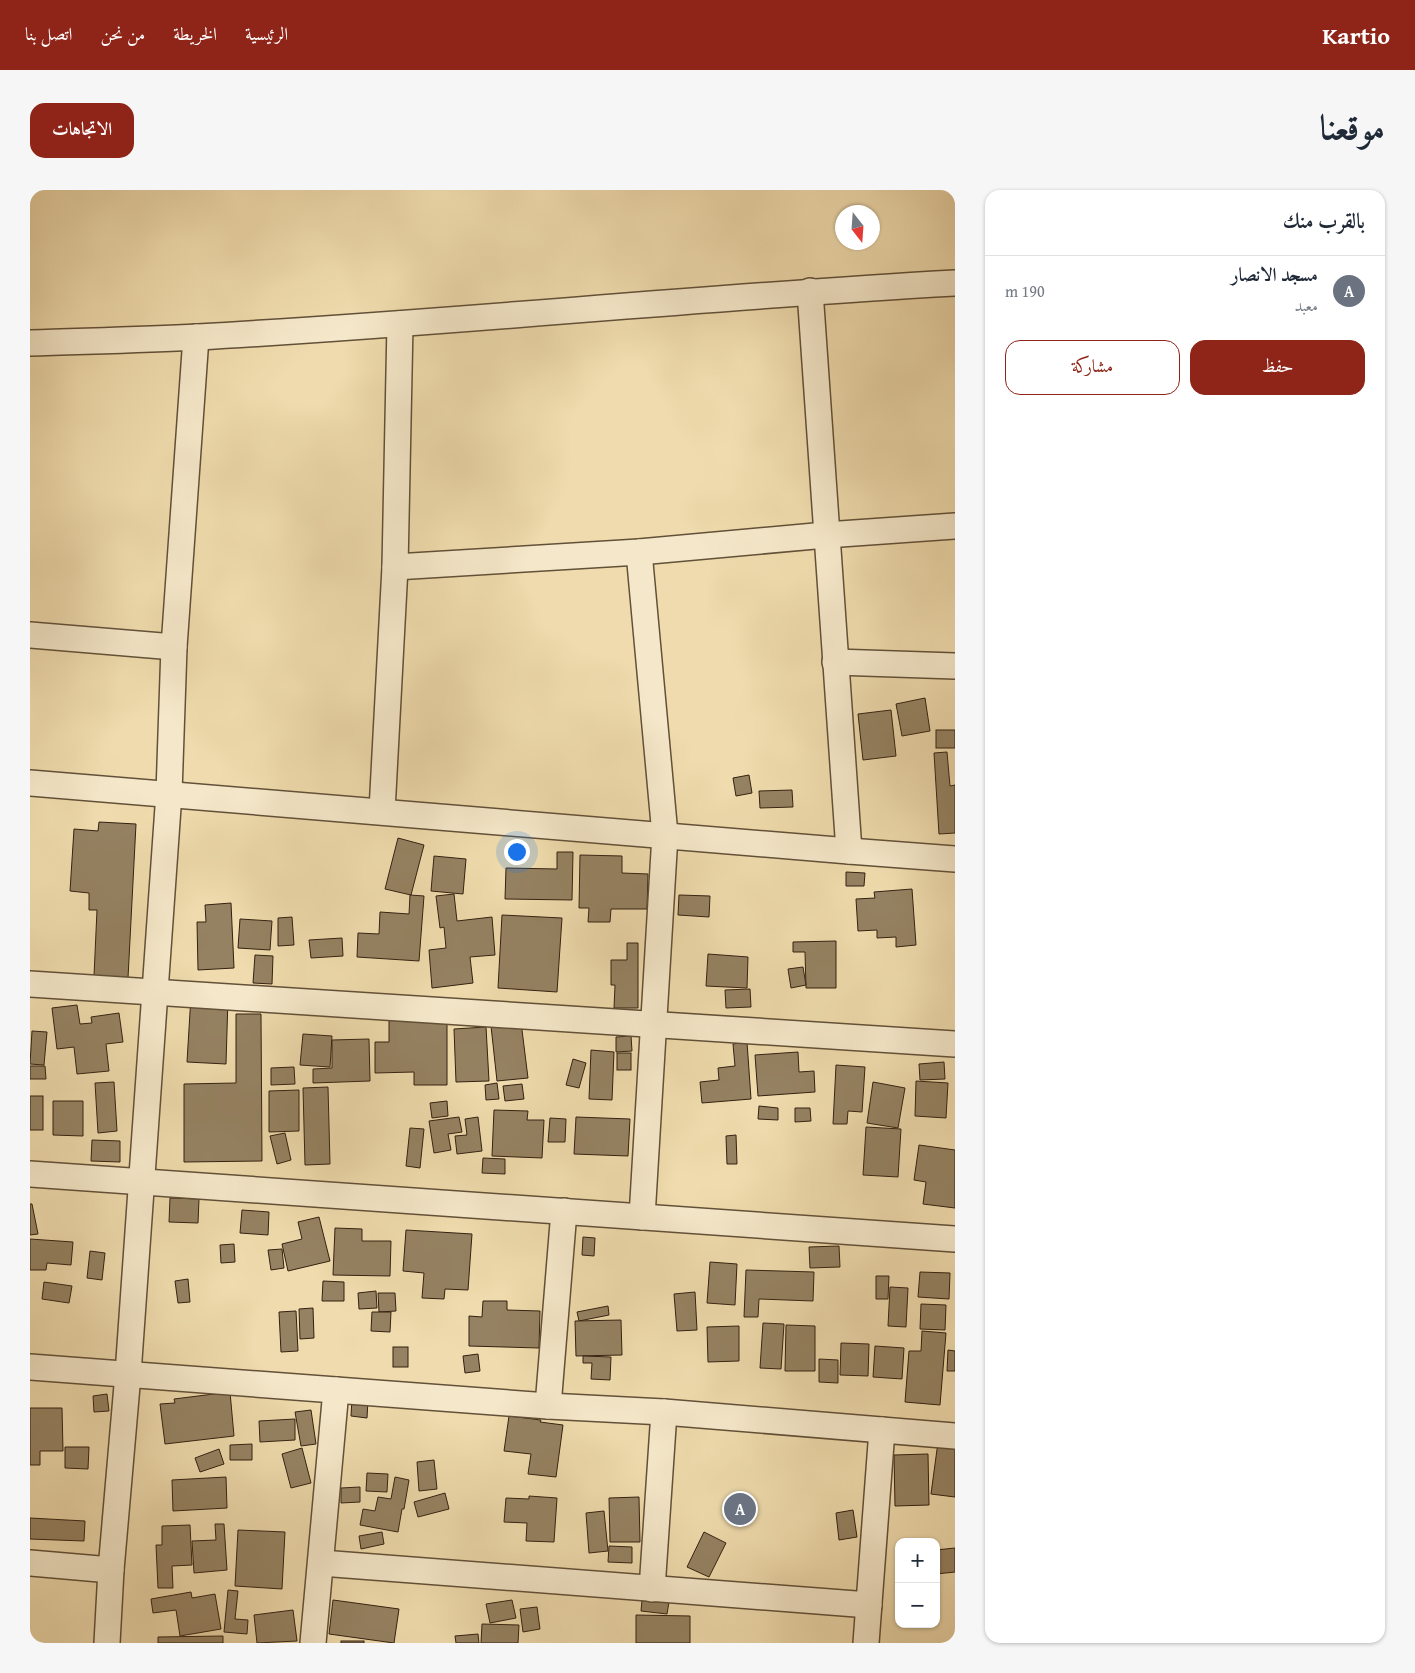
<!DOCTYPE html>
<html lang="ar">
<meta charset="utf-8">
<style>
:root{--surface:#fff;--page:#f6f6f7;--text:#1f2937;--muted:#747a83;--line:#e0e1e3;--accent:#8f2418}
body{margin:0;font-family:"Gentium Book Plus",Amiri,serif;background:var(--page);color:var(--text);direction:rtl}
.controls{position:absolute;right:15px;bottom:15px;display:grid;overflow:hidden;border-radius:10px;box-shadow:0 1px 4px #0004}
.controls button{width:45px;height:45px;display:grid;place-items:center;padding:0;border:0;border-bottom:1px solid var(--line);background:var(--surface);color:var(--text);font:25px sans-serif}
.compass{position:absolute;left:805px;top:15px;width:45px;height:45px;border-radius:50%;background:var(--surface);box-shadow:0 1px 4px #0004;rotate:163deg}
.you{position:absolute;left:486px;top:661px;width:18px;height:18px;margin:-12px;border:4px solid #fff;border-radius:50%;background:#1a73e8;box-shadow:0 0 0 8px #1a73e833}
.badge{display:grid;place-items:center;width:32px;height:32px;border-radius:50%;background:var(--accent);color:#fff;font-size:16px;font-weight:700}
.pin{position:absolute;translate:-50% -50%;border:2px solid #fff;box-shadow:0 1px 5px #0006}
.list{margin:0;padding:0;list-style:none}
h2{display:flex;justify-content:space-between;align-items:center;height:65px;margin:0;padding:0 20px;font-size:21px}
h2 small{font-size:16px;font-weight:400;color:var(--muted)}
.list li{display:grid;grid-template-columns:32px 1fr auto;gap:15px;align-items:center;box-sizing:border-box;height:70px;padding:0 20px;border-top:1px solid var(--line)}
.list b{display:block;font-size:19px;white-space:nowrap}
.list p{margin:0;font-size:16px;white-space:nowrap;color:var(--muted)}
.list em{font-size:16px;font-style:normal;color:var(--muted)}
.actions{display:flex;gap:10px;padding:15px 20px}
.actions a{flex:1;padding:11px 0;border:1px solid var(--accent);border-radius:15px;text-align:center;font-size:18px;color:var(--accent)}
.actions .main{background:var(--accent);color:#fff}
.map{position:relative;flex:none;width:925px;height:1453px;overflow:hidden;direction:ltr;border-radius:15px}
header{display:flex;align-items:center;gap:30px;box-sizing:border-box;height:70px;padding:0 25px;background:var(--accent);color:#fff}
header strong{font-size:24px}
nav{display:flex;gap:28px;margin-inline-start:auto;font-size:18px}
.intro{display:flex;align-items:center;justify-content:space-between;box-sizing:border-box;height:120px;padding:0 30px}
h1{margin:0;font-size:35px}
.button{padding:12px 22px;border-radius:15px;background:var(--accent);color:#fff;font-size:18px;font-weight:700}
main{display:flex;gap:30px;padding:0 30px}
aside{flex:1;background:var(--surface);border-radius:15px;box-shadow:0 1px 4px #0004}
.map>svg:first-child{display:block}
.building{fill:#958262;stroke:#332111}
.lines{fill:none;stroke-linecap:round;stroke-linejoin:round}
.minor-casing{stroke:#625038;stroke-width:28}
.minor{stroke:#f5e8ca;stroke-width:25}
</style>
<header>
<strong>Kartio</strong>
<nav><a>الرئيسية</a><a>الخريطة</a><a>من نحن</a><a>اتصل بنا</a></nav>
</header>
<div class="intro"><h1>موقعنا</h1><a class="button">الاتجاهات</a></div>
<main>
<aside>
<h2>بالقرب منك<small></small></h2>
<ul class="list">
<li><span class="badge" style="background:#6b7280">A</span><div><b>مسجد الانصار</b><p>معبد</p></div><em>190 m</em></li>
</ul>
<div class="actions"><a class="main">حفظ</a><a>مشاركة</a></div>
</aside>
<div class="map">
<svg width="925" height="1453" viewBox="0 0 925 1453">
<rect width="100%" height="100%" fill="#efdbad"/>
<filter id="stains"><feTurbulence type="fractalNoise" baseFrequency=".004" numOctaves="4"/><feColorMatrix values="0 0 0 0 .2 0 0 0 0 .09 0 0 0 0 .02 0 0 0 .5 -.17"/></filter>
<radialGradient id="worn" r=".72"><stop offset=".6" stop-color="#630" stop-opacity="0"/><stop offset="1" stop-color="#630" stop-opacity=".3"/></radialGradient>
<g class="building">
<path d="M895,508l5,33 -28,5 -6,-32z"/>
<path d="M861,520l5,46 -33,4 -5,-46z"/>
<rect x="906" y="540" width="19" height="18"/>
<path d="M917,562l3,34 5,-1v48l-16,1 -5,-81z"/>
<path d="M719,585l3,18 -16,3 -3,-18z"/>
<path d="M762,600l1,17 -33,1 -1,-17z"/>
<path d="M69,632l37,2 -8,154 -34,-2 3,-66h-8v-17l-19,-2 4,-62 24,2z"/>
<path d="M368,648l26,7 -13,50 -26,-6z"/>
<path d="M527,662h16l-1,48 -67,-1 1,-31 51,1z"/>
<path d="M550,665l42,1v17l26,1 -1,35h-36l-1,13h-22l1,-14h-10z"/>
<path d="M404,666l32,3 -3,35 -32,-3z"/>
<path d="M816,682l19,1 -1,13h-18z"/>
<path d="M882,699l4,56 -20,2v-10l-19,1v-8l-19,1 -2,-32 19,-1 -1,-6z"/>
<path d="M424,704l3,27 35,-4 3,38 -25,2 3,26 -41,5 -3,-38 17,-2 -2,-21 -4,1 -4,-32z"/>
<path d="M380,705l14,1 -5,65 -62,-4 1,-24 21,1 1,-22 29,2z"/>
<path d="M649,705l31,1 -1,21 -31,-2z"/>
<path d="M201,713l3,65 -36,2 -1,-48h9l-1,-17z"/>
<path d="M472,725l60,3 -5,74 -59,-4z"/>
<path d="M262,727l2,28 -16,1v-28z"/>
<path d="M210,729l32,2 -2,29 -32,-2z"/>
<path d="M312,748l1,18 -32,2 -2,-18z"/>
<path d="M806,751v47h-30l-1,-36h-12v-10z"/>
<path d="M597,753h11v65h-24l1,-23h-4v-25h16z"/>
<path d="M678,764l40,3 -1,31 -41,-2z"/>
<path d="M225,765l18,1 -1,28 -19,-1z"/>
<path d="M773,777l3,18 -15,3 -3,-19z"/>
<path d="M720,799l1,18 -25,1 -1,-18z"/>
<path d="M161,806l37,2 -2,66 -39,-2z"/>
<path d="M47,815l3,19 12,-1 -1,-6 28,-4 4,29 -17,2 3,27 -32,3 -3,-27 -17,2 -5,-41z"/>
<path d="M206,824h25l1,147 -78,1v-78l52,-1z"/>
<path d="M359,830h58v65h-33v-13l-39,1v-31h14z"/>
<path d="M491,832l7,56 -31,3 -6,-55z"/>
<path d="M456,837l3,54 -33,1 -2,-53z"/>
<path d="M2,841l15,1 -3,33 -14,-1z"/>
<path d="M273,844l29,2 -2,31 -30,-2z"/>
<path d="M601,846l1,15 -16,1v-15z"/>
<path d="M339,849l1,42 -57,2v-14l19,-1v-28z"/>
<path d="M717,852l4,57 -49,4 -2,-21 19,-2 -1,-12 17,-2 -2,-22z"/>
<path d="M561,860l23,2 -2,48 -23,-1z"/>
<path d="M768,862l1,20 15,-1 1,21 -57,4 -3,-41z"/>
<rect x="587" y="863" width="14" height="17"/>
<path d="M543,869l13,4 -7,25 -13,-3z"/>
<path d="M914,872l1,17 -25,1 -1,-16z"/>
<path d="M806,875l29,2 -3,45 -14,-1 -1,13h-14z"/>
<path d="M0,876h15l1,13h-16z"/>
<path d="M264,877l1,17 -24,1v-17z"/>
<path d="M886,891l32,2 -2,35 -31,-2z"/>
<path d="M84,892l3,49 -19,2 -3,-50z"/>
<path d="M843,892l32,6 -7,40 -31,-5z"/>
<path d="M467,893l2,16 -13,1 -1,-15z"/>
<path d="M492,894l2,15 -19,2 -2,-15z"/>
<path d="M298,897l2,77 -25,1 -2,-77z"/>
<path d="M269,900v41l-30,1v-41z"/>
<rect x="0" y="906" width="13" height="34"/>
<path d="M23,911h30v35l-30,-1z"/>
<path d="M417,911l1,15 -16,2 -2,-15z"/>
<path d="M729,916l19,2v12l-20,-1z"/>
<path d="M765,918h15l1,13 -16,1z"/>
<path d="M464,920l34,1 -1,9h17l-2,38 -50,-2z"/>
<path d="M429,927l3,15 -14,2 3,16 -17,3 -5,-32z"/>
<path d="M448,927l4,34 -25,3 -2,-18 12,-1 -2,-16z"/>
<path d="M546,927l54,2 -2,37 -54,-2z"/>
<path d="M520,928l16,1 -1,23h-17z"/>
<path d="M836,937l35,2 -3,48 -35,-2z"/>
<path d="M380,938l14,1 -4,39 -14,-2z"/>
<path d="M255,943l6,27 -14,4 -7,-28z"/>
<path d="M706,945l1,29h-10l-1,-28z"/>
<path d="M62,950l28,1v21l-29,-1z"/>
<path d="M889,955l36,5v58l-32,-4 3,-22 -12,-2z"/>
<path d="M453,968l22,1v15l-23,-1z"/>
<path d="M140,1008l29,1 -1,24 -29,-1z"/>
<path d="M0,1014h2l6,30 -8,1z"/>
<path d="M212,1020l27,2 -1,23 -28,-2z"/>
<path d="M289,1027l11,44 -42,10 -6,-27 20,-5 -4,-17z"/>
<path d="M305,1038l27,1v12h29l-1,35 -57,-1z"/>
<path d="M376,1040l66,4 -4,56 -23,-1 -1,10 -22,-1 2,-25 -21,-2z"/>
<path d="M553,1047l12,1 -1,18 -12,-1z"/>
<path d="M0,1049l43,3 -2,23 -24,-2 -1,7h-16z"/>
<path d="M204,1054l1,18 -14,1 -1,-18z"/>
<path d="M809,1056l1,21 -30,1 -1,-21z"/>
<path d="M252,1059l2,19 -13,2 -3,-20z"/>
<path d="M60,1061l15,2 -3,27 -15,-2z"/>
<path d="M680,1072l27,2 -2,41 -28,-2z"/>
<path d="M716,1080l68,2 -1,29 -54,-2 -1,18h-14z"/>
<path d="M890,1082l30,1 -1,26 -31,-2z"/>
<path d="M846,1086h13l-1,23h-12z"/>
<path d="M158,1089l2,23 -12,1 -3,-22z"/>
<path d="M293,1091l21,1v19h-22z"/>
<path d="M14,1092l28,4 -3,17 -27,-4z"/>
<path d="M860,1097l18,1 -2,39 -18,-1z"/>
<path d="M346,1101l1,17 -18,1 -1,-16z"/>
<path d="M665,1102l2,38 -20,1 -3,-37z"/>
<path d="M348,1103h17l1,18 -17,1z"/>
<path d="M453,1111h24v9l33,1 -1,37 -70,-2v-30l13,1z"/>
<path d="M891,1114l25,1 -1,25 -25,-1z"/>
<path d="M578,1116l1,9 -30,6 -2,-9z"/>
<path d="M283,1118l1,30 -14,1 -1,-30z"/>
<path d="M266,1121l2,40 -17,1 -2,-40z"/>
<path d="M342,1122h19l-1,20 -19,-1z"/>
<path d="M591,1130l1,35 -46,1 -1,-35z"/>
<path d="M733,1133l21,1 -3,45 -21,-1z"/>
<path d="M756,1135l29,1v45h-30z"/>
<path d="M709,1136v35l-31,1 -1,-35z"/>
<path d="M892,1141l24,2 -6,72 -35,-3 4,-51h12z"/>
<path d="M811,1153l28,1 -1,32 -28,-1z"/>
<path d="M845,1156l29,2 -2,31 -29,-2z"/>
<rect x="363" y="1157" width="15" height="20"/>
<path d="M918,1160l7,1v20h-8z"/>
<path d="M448,1164l2,17 -15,2 -2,-17z"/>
<path d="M553,1166l28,1 -1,23 -19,-1 1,-16h-9z"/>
<path d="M789,1169l19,1v23l-19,-1z"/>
<path d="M200,1202l4,44 -69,8 -5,-40 15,-1 -1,-4z"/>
<path d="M77,1204l2,17 -15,1 -1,-16z"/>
<path d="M322,1209l16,1 -1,18 -16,-2z"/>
<path d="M0,1218h32l1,43h-23v14h-10z"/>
<path d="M281,1220l5,34 -15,2 -6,-34z"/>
<path d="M479,1226l32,4 -1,2 23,3 -7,52 -28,-3 3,-20 -27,-3z"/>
<path d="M265,1229v21l-35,2 -1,-21z"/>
<path d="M908,1252l17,2v53l-24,-3z"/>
<path d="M222,1254v16h-22v-15z"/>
<path d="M35,1257h24l-1,22 -23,-1z"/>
<path d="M272,1258l9,35 -20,5 -9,-34z"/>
<path d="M189,1259l5,15 -24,8 -5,-14z"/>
<path d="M898,1264l1,51 -34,1 -1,-51z"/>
<path d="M404,1270l3,29 -18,2 -2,-29z"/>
<path d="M337,1283l21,1 -1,18 -21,-1z"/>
<path d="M196,1287l1,31 -54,3 -1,-31z"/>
<path d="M365,1287l14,3 -5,29h-2l-4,23 -38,-7 3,-16 12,2 3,-14 13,2z"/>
<path d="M330,1297v15l-19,1v-15z"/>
<path d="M415,1303l4,16 -31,8 -4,-15z"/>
<path d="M499,1306l28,2 -3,44 -28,-1 1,-18 -23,-1 2,-24 23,1z"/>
<path d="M609,1307l1,45h-30l-1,-44z"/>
<path d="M823,1320l4,27 -18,3 -3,-27z"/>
<path d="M574,1321l4,40 -19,2 -3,-40z"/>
<path d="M0,1328l55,3 -1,20 -54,-2z"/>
<path d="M185,1334h9l3,46 -33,3 -2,-32 24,-1z"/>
<path d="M160,1335l2,40 -20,1 1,22h-15l-2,-43h6v-19z"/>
<path d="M208,1340l47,2 -3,57 -47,-3z"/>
<path d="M352,1342l2,12 -23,5 -2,-13z"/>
<path d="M674,1342l22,11 -17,34 -22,-10z"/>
<path d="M579,1356l23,1v16l-24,-1z"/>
<path d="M925,1358v24l-19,2v-24z"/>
<path d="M198,1400l10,1 -3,28 13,1 -1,14 -23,-2z"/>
<path d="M161,1402l1,6 23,-4 6,35 -41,7 -4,-26 -23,3 -2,-14z"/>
<path d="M303,1410l66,9 -5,34 -65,-9z"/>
<path d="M482,1410l4,18 -26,5 -4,-19z"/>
<path d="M612,1410l27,2 -2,12 -26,-3z"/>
<path d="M507,1417l3,22 -17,3 -3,-23z"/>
<path d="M263,1420l4,31 -40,2 -3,-28z"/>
<path d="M606,1425l54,1v27h-54z"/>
<path d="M452,1434l37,1 -1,18h-37z"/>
<path d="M448,1444l1,9h-23l-1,-7z"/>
<path d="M193,1446v7h-65v-6z"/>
<rect x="311" y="1451" width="23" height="2"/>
</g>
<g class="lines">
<defs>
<g id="minor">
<path d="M780,101l39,560"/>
<path d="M0,153c56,-2 112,-3 168,-6 252,-14 504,-40 757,-54"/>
<path d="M609,362l26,283 -23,382"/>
<path d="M365,377l244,-15 187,-17 129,-9"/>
<path d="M0,445l144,12"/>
<path d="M805,472l120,4"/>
<path d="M0,593l819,68 106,8"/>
<path d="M352,621l13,-244 5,-243"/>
<path d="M0,794l925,60"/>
<path d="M0,984l925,65"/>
<path d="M0,1177l518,39 116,6 291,24"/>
<path d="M518,1216l16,-195"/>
<path d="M0,1373l81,7"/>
<path d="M291,1373l548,42"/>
<path d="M622,1399l12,-177"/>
<path d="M77,1453l4,-73 17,-196 41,-581 5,-146 22,-310"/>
<path d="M283,1453l23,-253"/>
<path d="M836,1453l16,-213"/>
</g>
</defs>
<use href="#minor" class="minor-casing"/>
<use href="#minor" class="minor"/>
</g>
<rect width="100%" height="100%" filter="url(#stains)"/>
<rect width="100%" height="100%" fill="url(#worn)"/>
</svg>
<div class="controls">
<button>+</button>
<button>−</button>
</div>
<svg class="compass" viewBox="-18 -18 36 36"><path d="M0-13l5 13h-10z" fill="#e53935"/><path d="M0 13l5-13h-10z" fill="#747a83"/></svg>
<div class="you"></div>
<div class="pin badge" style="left:710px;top:1319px;background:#6b7280">A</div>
</div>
</main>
